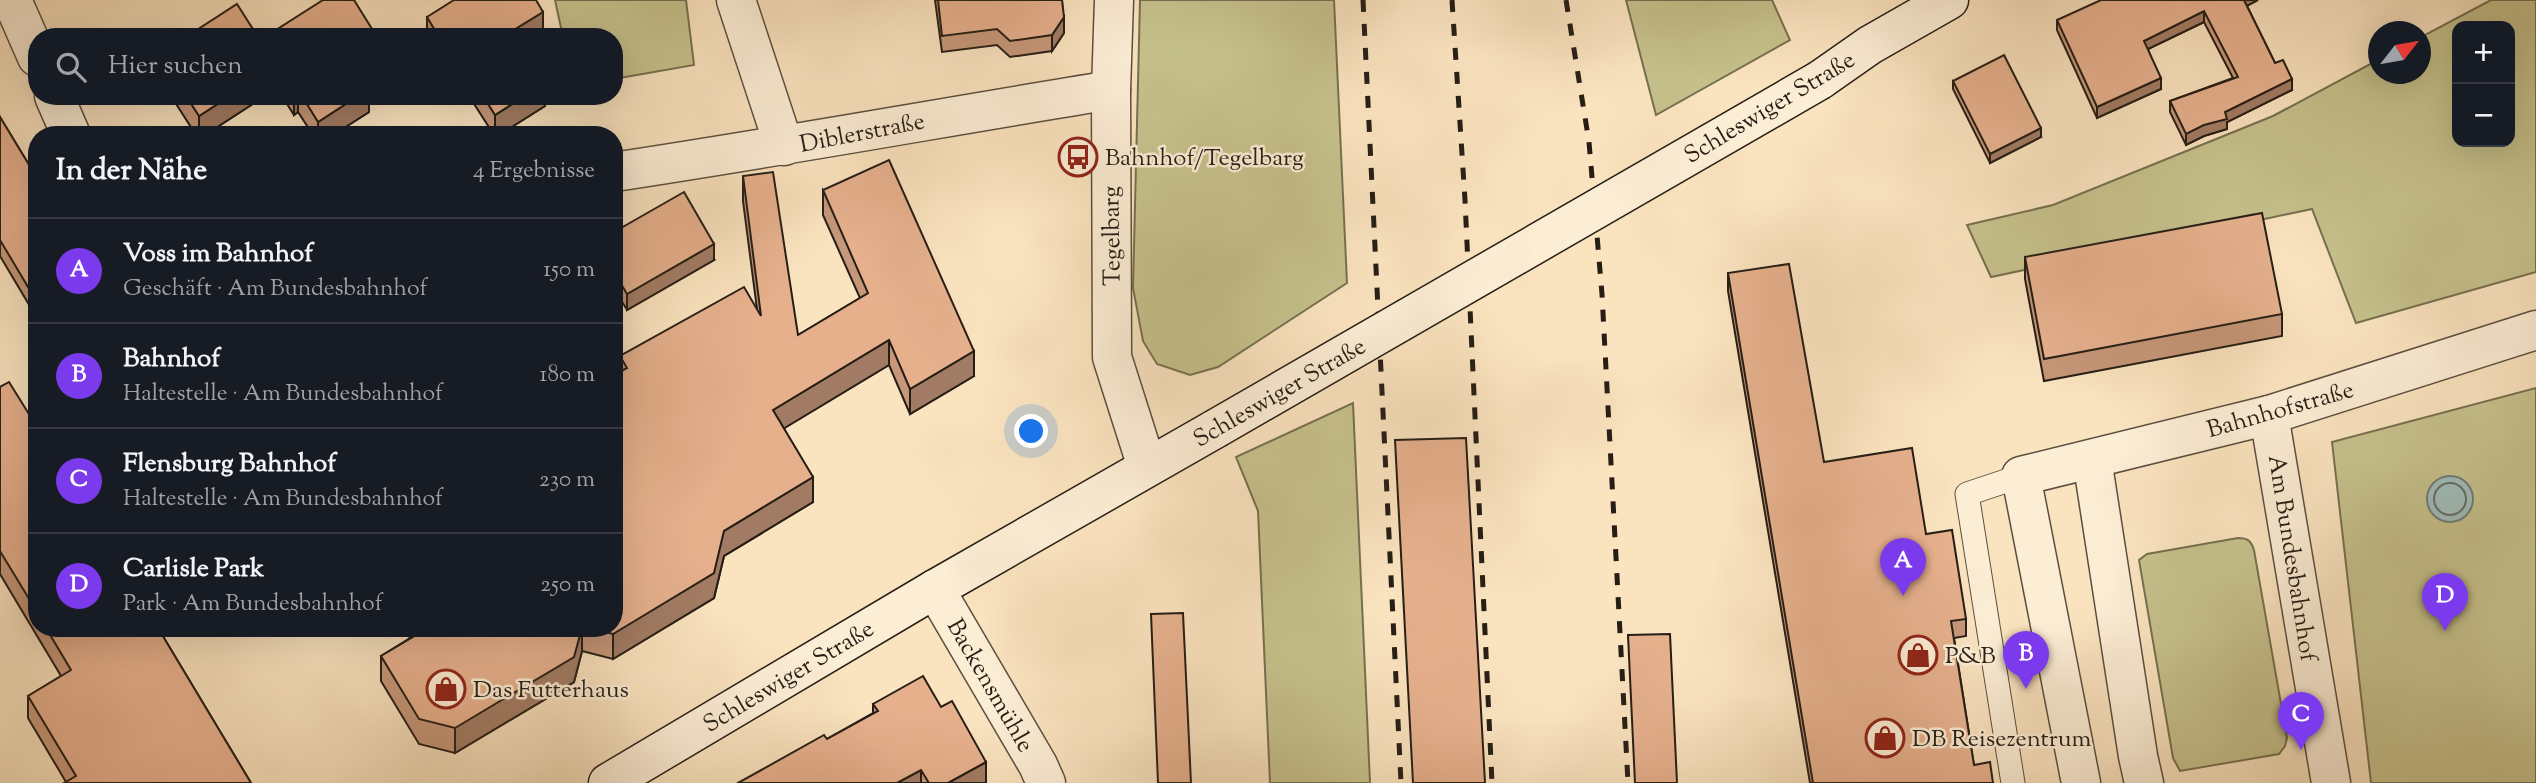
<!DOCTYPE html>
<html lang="de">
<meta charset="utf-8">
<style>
:root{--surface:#171b24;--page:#20242c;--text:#f1f3f6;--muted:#9ea1a6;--line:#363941;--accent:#7c3aed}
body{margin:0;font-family:"Sorts Mill Goudy",serif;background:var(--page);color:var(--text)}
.controls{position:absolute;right:21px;top:21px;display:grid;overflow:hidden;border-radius:14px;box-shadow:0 7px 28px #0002}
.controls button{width:63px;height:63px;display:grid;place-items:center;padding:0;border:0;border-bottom:2px solid var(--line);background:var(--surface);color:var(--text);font:35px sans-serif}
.compass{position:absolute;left:2368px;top:21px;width:63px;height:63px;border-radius:50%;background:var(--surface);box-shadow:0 7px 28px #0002;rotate:59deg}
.you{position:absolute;left:1032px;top:432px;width:24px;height:24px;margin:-18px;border:5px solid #fff;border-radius:50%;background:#1a73e8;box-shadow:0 0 0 10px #1a73e833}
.badge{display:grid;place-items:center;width:46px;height:46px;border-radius:50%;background:var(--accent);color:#fff;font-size:23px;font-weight:700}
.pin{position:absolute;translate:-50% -58px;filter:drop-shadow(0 2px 4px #0008)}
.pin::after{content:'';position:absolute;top:37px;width:24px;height:21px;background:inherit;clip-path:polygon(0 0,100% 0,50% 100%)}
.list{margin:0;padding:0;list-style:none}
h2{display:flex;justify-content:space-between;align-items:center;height:91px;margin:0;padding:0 28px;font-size:30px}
h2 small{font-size:23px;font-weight:400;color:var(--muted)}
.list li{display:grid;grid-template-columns:46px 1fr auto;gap:21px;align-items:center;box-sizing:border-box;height:105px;padding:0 28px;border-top:2px solid var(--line)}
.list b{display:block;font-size:26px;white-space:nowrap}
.list p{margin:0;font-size:23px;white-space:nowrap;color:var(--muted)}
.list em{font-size:23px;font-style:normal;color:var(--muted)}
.icon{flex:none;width:38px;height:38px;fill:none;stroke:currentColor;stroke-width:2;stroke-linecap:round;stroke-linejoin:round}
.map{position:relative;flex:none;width:2536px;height:783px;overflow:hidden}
.search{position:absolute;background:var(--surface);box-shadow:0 7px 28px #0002;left:28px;top:28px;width:595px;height:77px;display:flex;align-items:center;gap:18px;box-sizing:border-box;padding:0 24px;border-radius:28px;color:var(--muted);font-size:26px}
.panel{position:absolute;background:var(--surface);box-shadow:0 7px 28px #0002;left:28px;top:126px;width:595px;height:511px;border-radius:28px}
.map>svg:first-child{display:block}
.green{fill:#c6c18c;stroke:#767050;stroke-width:2;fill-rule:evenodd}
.water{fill:#a0bdba;stroke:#6f7d78;stroke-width:2}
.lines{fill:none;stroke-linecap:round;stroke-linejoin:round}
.shore{stroke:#636e68;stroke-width:2}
.lane-casing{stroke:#5b4f40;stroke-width:25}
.street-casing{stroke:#5b4f40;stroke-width:41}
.secondary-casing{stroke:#261e15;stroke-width:41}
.lane{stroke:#fcedd5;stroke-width:23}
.street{stroke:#fcedd5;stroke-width:38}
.secondary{stroke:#fcedd5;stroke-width:38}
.rail{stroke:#261e15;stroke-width:5;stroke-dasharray:12 12;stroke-linecap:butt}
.secondary-bridge-casing{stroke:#261e15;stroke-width:41;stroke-linecap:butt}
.secondary-bridge{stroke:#fcedd5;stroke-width:38}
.wall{fill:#c69779;stroke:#261e15;stroke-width:2}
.shaded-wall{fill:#a17b63;stroke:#261e15;stroke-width:2}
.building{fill:#e6b08d;stroke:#261e15;stroke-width:2}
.labels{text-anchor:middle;stroke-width:5;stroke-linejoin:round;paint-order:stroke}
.street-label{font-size:24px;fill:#261e15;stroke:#fcedd5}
.poi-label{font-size:24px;fill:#261e15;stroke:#fcedd5;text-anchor:start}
</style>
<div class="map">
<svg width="2536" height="783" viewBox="0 0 2536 783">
<rect width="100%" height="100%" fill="#fae3bf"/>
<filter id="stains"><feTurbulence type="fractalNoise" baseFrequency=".00286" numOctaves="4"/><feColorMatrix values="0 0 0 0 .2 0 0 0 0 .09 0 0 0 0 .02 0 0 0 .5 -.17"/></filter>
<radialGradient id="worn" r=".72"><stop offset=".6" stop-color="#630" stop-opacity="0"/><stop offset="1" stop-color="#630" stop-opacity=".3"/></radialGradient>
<g class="green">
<path d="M555,0h131l8,65 -80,14v-42h-51z"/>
<path d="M1140,0h194l13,283 -129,84 -28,8 -33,-11 -14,-23 -10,-53z"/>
<path d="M1626,0h146l18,40 -134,75z"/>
<path d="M2491,0h45v272l-180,51 -44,-114 -321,68 -24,-52 86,-20 220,-89 105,-56v14h42l1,-37zM2457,26h53v116h-53z"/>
<path d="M2536,388v395h-165l-39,-341z"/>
<path d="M1353,403l17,380h-100l-12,-272 -22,-54z"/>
<path d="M2238,538c10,0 13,3 16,12l33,188 -2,8 -6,8 -99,17 -7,-13 -34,-198 8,-6z"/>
</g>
<circle class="water" cx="2450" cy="499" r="23"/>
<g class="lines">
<circle class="shore" cx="2450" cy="499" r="16"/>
<defs>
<path id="lane" d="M2013,783l-46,-289 54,-18"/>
<g id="street">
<path d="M12,0l25,57"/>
<path d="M736,0l48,146"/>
<path d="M1114,0l-3,90 1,267 35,110"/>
<path d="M54,96l17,39"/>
<path d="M614,172c166,-25 331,-55 497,-82"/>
<path d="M2269,415l62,368"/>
<path d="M2092,459l46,297 6,27"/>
<path d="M935,589l103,176 8,18"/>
<path d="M2081,783l-60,-307 248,-61 267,-85"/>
</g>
<g id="secondary">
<path d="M1820,80l50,-35 79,-45"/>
<path d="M608,783l327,-194 280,-160"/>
</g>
</defs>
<use href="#lane" class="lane-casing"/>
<use href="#street" class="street-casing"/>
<use href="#secondary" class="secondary-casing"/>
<use href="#lane" class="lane"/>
<use href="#street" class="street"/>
<use href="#secondary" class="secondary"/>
<g class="rail">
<path d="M1363,0l38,783"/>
<path d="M1452,0l13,200 27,583"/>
<path d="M1566,0l23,142 13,152 26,489"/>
</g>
<defs>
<path id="secondary-bridge" d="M1215,429l605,-349"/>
</defs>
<use href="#secondary-bridge" class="secondary-bridge-casing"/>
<use href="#secondary-bridge" class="secondary-bridge"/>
</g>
<g class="wall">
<path d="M935,0h127l2,33 -12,18 -42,6 -13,-12 -55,7z"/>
<path d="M2247,6l28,57 17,27 -65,32v7l-23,7 -18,9 -16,-33v-11l63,-23 -29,-56 -56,27 13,40 -64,29 -40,-88v-10z"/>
<path d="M427,17l116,17 -4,3h-112z"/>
<path d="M1953,81l88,56 -51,26 -37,-74z"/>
<path d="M171,96h94l-60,39h-9z"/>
<path d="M282,96h87v16l-36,23h-20l-15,-23 -4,3z"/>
<path d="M469,96h76v10l-46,29h-5z"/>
<path d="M0,117l37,61v140l-37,-62z"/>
<path d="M743,176l55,159 62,-37 -37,-83v-25l151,186 -64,38 -21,-49 -105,63 29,74 -89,54 -10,42 -101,61 -31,-8 -8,31 -119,71 -36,-9 -38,-63v-25l29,-18 -6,-10h210l6,-272 137,-47 -14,-108z"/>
<path d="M614,232l100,28 -87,50 -13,-22z"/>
<path d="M2025,257l257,57v22l-238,45 -19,-102z"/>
<path d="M1728,273l96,189 102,72 40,85v17l-12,2 20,127 19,18h-183l-82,-492z"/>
<path d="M0,387l37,40v201h121l93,155 -185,-1 -38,-64v-22l33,-20 -61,-102z"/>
<path d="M873,704l68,3 45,76h-248l89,-44 46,-26z"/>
</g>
<g class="shaded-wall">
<path d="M2243,0h15l-15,8z"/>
<path d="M2204,11v11l-60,29v-10z"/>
<path d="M543,12v22l-4,3h-27v-6z"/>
<path d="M1064,17v16l-12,18v-16z"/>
<path d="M2161,78v11l-64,29v-11z"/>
<path d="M2292,79v11l-65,32v7l-23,7 -18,9v-11l39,-22z"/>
<path d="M230,96h35l-60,39h-6v-19z"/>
<path d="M294,96h4v16l-4,3z"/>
<path d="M358,96h11v16l-36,23h-15v-13z"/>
<path d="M525,96h20v10l-46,29h-4v-20z"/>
<path d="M2041,128v9l-51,26v-9z"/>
<path d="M714,244v16l-87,50v-16z"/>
<path d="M889,340v25l-116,70v-25z"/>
<path d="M974,351v25l-64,38v-25z"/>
<path d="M813,477v25l-89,54 -10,42 -101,61v-25l111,-103z"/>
<path d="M582,628v23l-8,31 -119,71v-25z"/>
<path d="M986,762v21h-38z"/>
<path d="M921,770v13h-24z"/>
</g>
<g class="building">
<path d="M323,0h31l23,37h-112z"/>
<path d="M454,0h82l7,12 -31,19 4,6h-77l-12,-20z"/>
<path d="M938,0h124l2,17 -12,18 -42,6 -13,-12 -55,7z"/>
<path d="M2101,0h143l31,63 8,-3 9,19 -67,33 2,7 -23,6 -18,9 -16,-33 68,-24 -34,-66 -60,30 17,37 -64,29 -40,-87z"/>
<path d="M237,4l21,33h-72z"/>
<path d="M2004,55l37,73 -51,26 -37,-73z"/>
<path d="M186,96h44l-31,20z"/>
<path d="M302,96h56l-40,26z"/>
<path d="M483,96h42l-30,19z"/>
<path d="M0,117l37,61v124l-37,-62z"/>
<path d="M889,160l85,191 -64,38 -21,-49 -116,70 40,67 -89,54 -10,42 -101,61 -23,-6h24v-253l13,-7 -7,-12 124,-69 17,29 -18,-140 30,-4 25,163 70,-42 -45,-103z"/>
<path d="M684,192l30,52 -87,50 -13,-22v-40z"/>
<path d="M2262,213l20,101 -238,45 -19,-102z"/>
<path d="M1789,264l35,198 88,-14 14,86 26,-4 14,89 -15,2 23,144 16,-3 3,21h-180l-85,-510z"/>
<path d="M9,382l28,45v185l-37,-61v-164z"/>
<path d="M1466,438l19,345h-72l-18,-343z"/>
<path d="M1183,613l8,170h-33l-7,-169z"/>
<path d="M46,628h112l93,155h-187l12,-7 -48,-80 43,-26z"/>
<path d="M419,628h163l-8,29 -119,71 -36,-9 -38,-63 40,-24z"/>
<path d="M1670,634l7,149h-42l-7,-148z"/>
<path d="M923,676l18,31 11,-6 34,61 -38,21h-19l-8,-13 -24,13h-159l86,-48 3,4 51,-28 -5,-7z"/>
</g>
<defs>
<symbol id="bus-ring" viewBox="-11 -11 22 22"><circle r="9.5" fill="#fcedd5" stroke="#8f2418" stroke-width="1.5"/><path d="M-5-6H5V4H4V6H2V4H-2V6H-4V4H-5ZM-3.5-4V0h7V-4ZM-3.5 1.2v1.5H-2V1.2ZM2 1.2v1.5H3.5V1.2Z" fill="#8f2418"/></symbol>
<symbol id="shop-ring" viewBox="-11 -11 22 22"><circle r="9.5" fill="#fcedd5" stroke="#8f2418" stroke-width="1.5"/><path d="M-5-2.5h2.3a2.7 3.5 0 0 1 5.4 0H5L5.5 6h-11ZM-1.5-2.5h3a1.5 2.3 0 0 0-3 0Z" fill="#8f2418"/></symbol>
</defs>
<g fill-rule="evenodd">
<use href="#bus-ring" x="1056" y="135" width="44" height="44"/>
<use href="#shop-ring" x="1896" y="633" width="44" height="44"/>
<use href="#shop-ring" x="424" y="667" width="44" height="44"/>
<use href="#shop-ring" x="1863" y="716" width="44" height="44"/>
</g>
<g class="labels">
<g class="street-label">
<text transform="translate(1769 107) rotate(-31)" y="8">Schleswiger Straße</text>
<text transform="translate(862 132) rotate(-11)" y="8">Diblerstraße</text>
<text transform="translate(1111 236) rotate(-91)" y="8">Tegelbarg</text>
<text transform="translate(1279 392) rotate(-30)" y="8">Schleswiger Straße</text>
<text transform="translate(2280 409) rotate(-16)" y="8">Bahnhofstraße</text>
<text transform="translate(2293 558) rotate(81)" y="8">Am Bundesbahnhof</text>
<text transform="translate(788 676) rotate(-31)" y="8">Schleswiger Straße</text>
<text transform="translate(991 685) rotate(60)" y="8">Backensmühle</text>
</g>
<g class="poi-label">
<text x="1105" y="165">Bahnhof/Tegelbarg</text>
<text x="1945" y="663">P&amp;B</text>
<text x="473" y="697">Das Futterhaus</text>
<text x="1912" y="746">DB Reisezentrum</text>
</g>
</g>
<rect width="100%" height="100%" filter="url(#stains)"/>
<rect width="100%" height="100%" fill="url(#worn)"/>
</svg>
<div class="controls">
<button>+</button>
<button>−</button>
</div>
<svg class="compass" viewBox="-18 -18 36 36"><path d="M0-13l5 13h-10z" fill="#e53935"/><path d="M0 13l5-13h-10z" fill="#9ea1a6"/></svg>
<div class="you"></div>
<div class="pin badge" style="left:1903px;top:596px">A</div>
<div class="pin badge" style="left:2026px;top:689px">B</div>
<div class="pin badge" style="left:2301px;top:750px">C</div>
<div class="pin badge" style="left:2445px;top:631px">D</div>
<div class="search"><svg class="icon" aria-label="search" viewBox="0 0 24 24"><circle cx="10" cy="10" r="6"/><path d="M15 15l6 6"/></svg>Hier suchen</div>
<section class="panel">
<h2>In der Nähe<small>4 Ergebnisse</small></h2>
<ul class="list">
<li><span class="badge">A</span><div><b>Voss im Bahnhof</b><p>Geschäft · Am Bundesbahnhof</p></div><em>150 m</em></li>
<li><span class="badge">B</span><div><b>Bahnhof</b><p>Haltestelle · Am Bundesbahnhof</p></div><em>180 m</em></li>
<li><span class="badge">C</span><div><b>Flensburg Bahnhof</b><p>Haltestelle · Am Bundesbahnhof</p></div><em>230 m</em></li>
<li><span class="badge">D</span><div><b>Carlisle Park</b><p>Park · Am Bundesbahnhof</p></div><em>250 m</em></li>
</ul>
</section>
</div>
